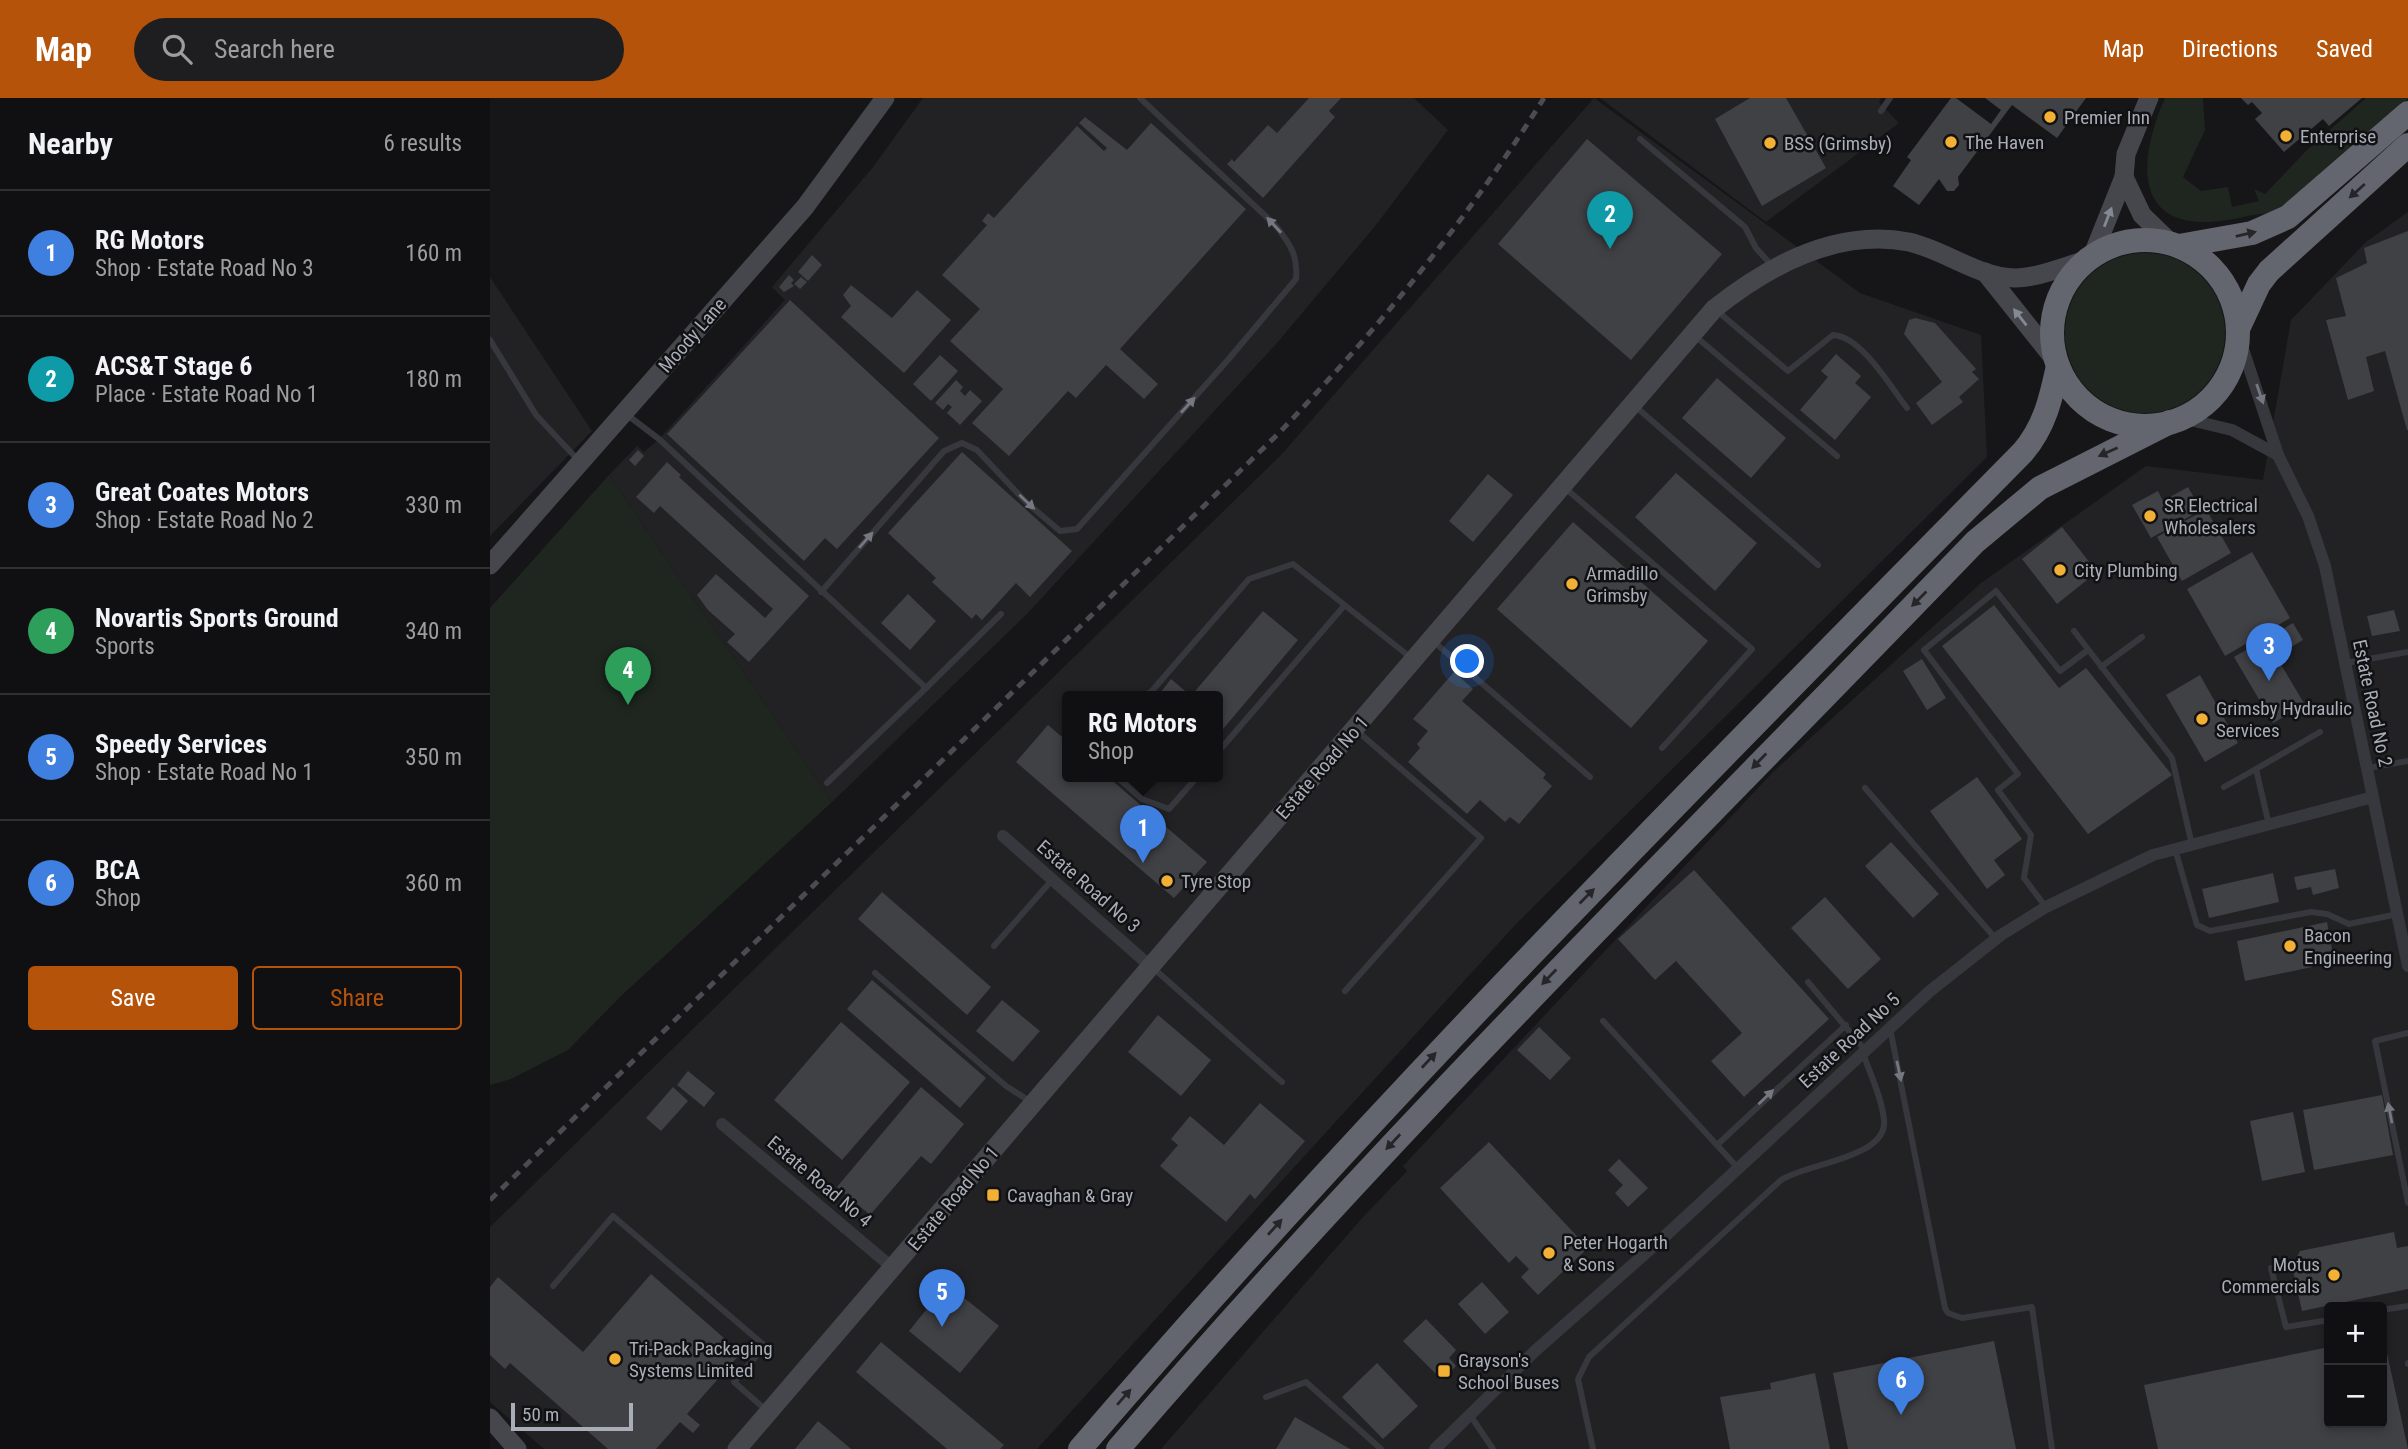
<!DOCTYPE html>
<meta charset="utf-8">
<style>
:root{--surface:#101012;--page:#1e1e20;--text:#f1f3f6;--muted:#9c9d9f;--line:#303032;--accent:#b45309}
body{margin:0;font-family:"Roboto Condensed",sans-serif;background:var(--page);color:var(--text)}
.controls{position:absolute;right:21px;bottom:21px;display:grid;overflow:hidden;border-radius:7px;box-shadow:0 4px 10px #0003}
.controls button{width:63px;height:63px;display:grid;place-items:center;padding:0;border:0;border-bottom:2px solid var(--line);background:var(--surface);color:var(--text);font:35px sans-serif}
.scale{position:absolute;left:21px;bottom:18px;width:122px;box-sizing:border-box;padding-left:7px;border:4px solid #a8adb8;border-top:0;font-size:19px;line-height:24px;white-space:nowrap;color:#a8adb8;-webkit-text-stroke:5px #111113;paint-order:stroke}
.you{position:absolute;left:978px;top:564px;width:24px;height:24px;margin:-18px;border:5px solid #fff;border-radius:50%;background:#1a73e8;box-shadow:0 0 0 10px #1a73e833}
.badge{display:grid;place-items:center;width:46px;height:46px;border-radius:50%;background:var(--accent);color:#fff;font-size:23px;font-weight:700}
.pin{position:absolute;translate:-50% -58px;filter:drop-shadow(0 2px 4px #0008)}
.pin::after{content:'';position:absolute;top:37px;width:24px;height:21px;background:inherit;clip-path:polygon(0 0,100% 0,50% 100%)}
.popup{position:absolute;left:572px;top:593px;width:161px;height:91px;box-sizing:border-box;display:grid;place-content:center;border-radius:7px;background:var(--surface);filter:drop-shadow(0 2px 5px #0005);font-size:23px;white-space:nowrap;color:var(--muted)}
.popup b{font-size:26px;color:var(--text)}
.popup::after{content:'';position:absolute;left:50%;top:100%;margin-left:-14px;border:14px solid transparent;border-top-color:var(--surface)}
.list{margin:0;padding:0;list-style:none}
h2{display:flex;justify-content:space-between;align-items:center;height:91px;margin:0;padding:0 28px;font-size:30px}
h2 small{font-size:23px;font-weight:400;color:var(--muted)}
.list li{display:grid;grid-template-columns:46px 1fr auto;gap:21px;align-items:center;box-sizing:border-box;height:126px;padding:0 28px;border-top:2px solid var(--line)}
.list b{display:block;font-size:26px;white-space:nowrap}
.list p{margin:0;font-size:23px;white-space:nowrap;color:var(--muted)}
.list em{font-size:23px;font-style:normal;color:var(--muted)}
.actions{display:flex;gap:14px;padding:21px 28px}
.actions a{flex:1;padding:16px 0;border:2px solid var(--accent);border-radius:7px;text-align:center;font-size:24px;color:var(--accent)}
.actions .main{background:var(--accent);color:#fff}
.icon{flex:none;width:38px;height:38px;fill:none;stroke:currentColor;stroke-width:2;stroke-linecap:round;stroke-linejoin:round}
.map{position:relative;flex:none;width:1918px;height:1351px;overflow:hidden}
header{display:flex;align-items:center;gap:42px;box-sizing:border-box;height:98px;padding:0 35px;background:var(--accent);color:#fff}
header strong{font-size:33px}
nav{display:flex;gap:38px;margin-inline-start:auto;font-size:24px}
.search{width:490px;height:63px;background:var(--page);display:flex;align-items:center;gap:18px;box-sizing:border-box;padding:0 24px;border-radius:38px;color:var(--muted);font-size:26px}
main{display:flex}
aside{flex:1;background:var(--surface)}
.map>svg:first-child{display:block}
.built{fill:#222225;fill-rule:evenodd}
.green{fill:#1e261f}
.building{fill:#404145}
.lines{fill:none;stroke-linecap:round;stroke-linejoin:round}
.lane{stroke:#37383d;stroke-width:6}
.street{stroke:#37383d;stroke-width:12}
.secondary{stroke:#45474d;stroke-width:19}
.highway{stroke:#63666e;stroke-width:24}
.rail{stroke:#4a4c52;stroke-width:5;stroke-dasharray:9 7;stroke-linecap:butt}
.oneway{fill:#26262a}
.oneway2{fill:#858993}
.oneway3{fill:#757881}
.poi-dot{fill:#f2b134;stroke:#111113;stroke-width:2.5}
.labels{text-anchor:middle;stroke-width:5;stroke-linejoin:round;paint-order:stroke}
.poi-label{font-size:19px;fill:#a8adb8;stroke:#111113;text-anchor:start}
.street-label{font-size:19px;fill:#a8adb8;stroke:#111113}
</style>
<header>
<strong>Map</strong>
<div class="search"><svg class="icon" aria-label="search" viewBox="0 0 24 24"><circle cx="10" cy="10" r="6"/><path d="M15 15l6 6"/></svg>Search here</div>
<nav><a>Map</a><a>Directions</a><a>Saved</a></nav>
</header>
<main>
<aside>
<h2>Nearby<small>6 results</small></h2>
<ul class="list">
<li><span class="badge" style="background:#3f7fe0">1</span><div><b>RG Motors</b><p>Shop · Estate Road No 3</p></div><em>160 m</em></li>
<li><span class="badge" style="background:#0f9aa8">2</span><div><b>ACS&amp;T Stage 6</b><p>Place · Estate Road No 1</p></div><em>180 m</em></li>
<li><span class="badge" style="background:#3f7fe0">3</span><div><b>Great Coates Motors</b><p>Shop · Estate Road No 2</p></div><em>330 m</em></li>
<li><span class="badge" style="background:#2e9e5b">4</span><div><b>Novartis Sports Ground</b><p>Sports</p></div><em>340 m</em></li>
<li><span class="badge" style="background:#3f7fe0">5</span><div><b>Speedy Services</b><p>Shop · Estate Road No 1</p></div><em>350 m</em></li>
<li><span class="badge" style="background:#3f7fe0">6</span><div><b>BCA</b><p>Shop</p></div><em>360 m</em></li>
</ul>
<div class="actions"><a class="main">Save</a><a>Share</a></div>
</aside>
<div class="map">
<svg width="1918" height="1351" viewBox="0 0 1918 1351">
<rect width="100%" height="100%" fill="#161618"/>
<g class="built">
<path d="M433,0h491l34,32 -72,95 -99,118 -250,271 -195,188 -223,-327 28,-29 7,6 15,-13 126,-139 -13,-13 101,-120z"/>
<path d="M1104,0l266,195 121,42 6,122 -470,466 -480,526h-493l-54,-47v-175l791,-772zM578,599h150v80h-150z"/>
<path d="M1110,0h281l-2,4 20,21 -133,99z"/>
<path d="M1918,114v1237h-1247l202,-232 44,-46 -4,-5 370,-394 208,-189 165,-117 117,14 28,-160 75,-78zM1839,1209h53v116h-53z"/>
<path d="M0,179l102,154 -102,105z"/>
</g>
<g class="green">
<path d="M1675,0h38l2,32 -22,47 18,14 27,-4 4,20 27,-6 -5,-12 11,5 41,-43 60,-53h42c-9,16 -110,105 -128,112 -11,4 -25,4 -37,7 -103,24 -112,-41 -78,-119z"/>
<circle cx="1655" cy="235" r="80"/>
<path d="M119,377l223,327 -211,194 -53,54 -57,29 -21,6v-477z"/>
</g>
<g class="building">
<path d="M819,0h32l-12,13 6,6 -72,81 -36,-34 5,-5 2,3 34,-37 9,8z"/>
<path d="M1260,0h36l40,70 -64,38 -47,-87z"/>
<path d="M1461,0h5l35,26 10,-14 -16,-12h101l-29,40 -45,-33 -54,72 1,8 -5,6h-7l-8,-12 -20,26 -26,-19 18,-26 -4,-3z"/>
<path d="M1751,0h121l-33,28 -6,-7 -39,33 -29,-33 7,-6 -10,-11 -4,3z"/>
<path d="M595,19l42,33 24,-27 95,86 -126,140 38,35 -14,15 -38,-34 -30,33 -8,-7 -59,65 -37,-33 31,-34 -53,-48 30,-32 -38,-34 45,-50 -5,-4 6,-8 6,5 83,-92 27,25 3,-3 -28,-25z"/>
<path d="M1097,41l135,115 -91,106 -133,-116z"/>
<path d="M1918,133v199h-1l-22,-79 -19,6 8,34 -26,9 -22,-80 20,-4 -10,-38 31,-15 -3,-15z"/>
<path d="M322,157l10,10 -14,16 -10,-9z"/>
<path d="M299,177l5,5 -3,3 3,3 -10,6 -5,-5z"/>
<path d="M311,179l6,5 -7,7 -6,-5z"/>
<path d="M361,187l41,33 25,-28 34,30 -47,53 -63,-56 10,-11 -8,-11z"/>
<path d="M300,202l149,138 -102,111 -12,-11 -21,23 -137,-127z"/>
<path d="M1425,220l20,5 41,46 -4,3 7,7 -20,18 4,5 -31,23 -16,-22 26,-21 -38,-48 5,-14z"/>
<path d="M1346,256l25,22 -6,7 16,14 -36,43 -35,-30 28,-33 -7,-6z"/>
<path d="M450,257l18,16 -27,30 -18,-17z"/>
<path d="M1227,280l69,60 -35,40 -69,-60z"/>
<path d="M466,282l7,7 -3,4 5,5 5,-6 12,11 -22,24 -13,-12 5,-6 -4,-3 -5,6 -8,-7z"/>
<path d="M148,352l6,6 -9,10 -6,-6z"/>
<path d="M472,354l110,99 -42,46 -14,-14 -34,37 -6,-6 -4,5 -40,-37 4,-4 -48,-45z"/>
<path d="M177,364l14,13 -2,2 130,119 -60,66 -22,-20 8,-8 -27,-24 -11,-15 19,-21 49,44 8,-9 -113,-103 -6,7 -18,-16z"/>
<path d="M1186,375l81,70 -42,48 -80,-74z"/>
<path d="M998,376l25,21 -40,47 -24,-21z"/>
<path d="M1698,389l13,23 -50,28 -19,-33 26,-14 5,10z"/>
<path d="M1716,411l25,44 -49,28 -25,-44z"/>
<path d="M1083,424l135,119 -77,87 -134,-119z"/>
<path d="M1572,429l35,45 -40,32 -35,-45z"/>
<path d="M1762,454l38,66 -65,38 -38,-67z"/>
<path d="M418,496l28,27 -26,29 -29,-27z"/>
<path d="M1504,507l65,83 27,-20 86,107 -84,59 -146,-188z"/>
<path d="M1904,512l6,21 -28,5 -5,-20z"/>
<path d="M773,513l35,29 -80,95v-38h-61l14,-18 20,17z"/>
<path d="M1803,525l10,17 -27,16 29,49 -32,18 -39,-66z"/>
<path d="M1432,561l24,39 -19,12 -24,-39z"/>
<path d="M964,574l19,17 -11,12 84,73 -3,4 9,8 -33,38 -9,-7 -5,5 -25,-22 -13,14 -59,-52 12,-14 -3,-4 11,-13 -15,-12z"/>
<path d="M1710,577l38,68 -33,19 -39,-67z"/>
<path d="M558,627l20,17v35h40l99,85 -33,36 -158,-136z"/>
<path d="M1487,679l45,62 -28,21 11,15 -18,14 -57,-78z"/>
<path d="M1401,744l48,52 -26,24 -48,-52z"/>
<path d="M1845,771l4,19 -26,7 -2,-8 -14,3 -3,-13z"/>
<path d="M1204,772l135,149 -85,78 -33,-36 31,-28 -66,-72 -21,19 -37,-41z"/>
<path d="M1783,775l6,29 -70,16 -7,-29z"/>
<path d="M392,794l109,95 -24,28 -109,-96z"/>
<path d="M1335,799l56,62 -33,30 -57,-61z"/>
<path d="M1837,824l6,33 -22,4 1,8 -67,14 -8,-40z"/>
<path d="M382,882l114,98 -26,30 -113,-99z"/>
<path d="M512,902l38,31 -27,31 -37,-31z"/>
<path d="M668,917l53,45 -30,36 -53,-44z"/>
<path d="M351,924l69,60 -68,78 -68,-60z"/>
<path d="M1049,929l32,31 -21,22 -33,-30z"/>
<path d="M198,973l27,22 -11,14 -27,-22z"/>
<path d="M183,989l15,14 -27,30 -15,-13z"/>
<path d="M431,989l43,37 -33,40 -10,-8 -51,59 -33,-28z"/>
<path d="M1892,997l11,60 -79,15 -11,-60z"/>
<path d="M770,1005l45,38 -50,58 -5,-5 -24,28 -66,-56 18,-21 -7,-6 19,-23 34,29z"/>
<path d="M1803,1014l12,60 -43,9 -12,-60z"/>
<path d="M999,1044l99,106 -50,47 -17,-18 8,-8 -13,-13 -7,7 -69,-75z"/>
<path d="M1129,1061l29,29 -20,19 -13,-14 8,-8 -15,-15z"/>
<path d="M1904,1134l3,16 11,-2v43l-106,22 -10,-45 8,-15z"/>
<path d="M161,1176l90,79 -54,61 13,11 -7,8 -13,-11 -24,27h-48l-98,-86 -5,6 -15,-14v-68l8,-10 85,75z"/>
<path d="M992,1184l27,30 -24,22 -27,-30z"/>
<path d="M457,1186l52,42 -39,47 -51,-42z"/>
<path d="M936,1221l30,31 -7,8 7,8 -14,14 -39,-39z"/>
<path d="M1893,1237l25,114h-250l-14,-64 185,-38v76h53z"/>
<path d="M1504,1243l22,108h-168l-15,-76z"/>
<path d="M391,1244l123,103 -4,4h-53l-91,-77z"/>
<path d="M887,1265l41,43 -35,33 -41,-42z"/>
<path d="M1325,1275l15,76h-100l-10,-52 51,-8 -1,-6z"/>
<path d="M805,1319l55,32h-74z"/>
<path d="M328,1323l33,28h-56z"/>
</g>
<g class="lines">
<g class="lane">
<path d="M1391,13l9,-13"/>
<path d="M1150,41l105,88 11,21 17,19"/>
<path d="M1226,212l72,61 45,-36c28,1 57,51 74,73"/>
<path d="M1205,238l142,120"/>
<path d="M0,242l46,75 43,46"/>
<path d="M1146,309l182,158"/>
<path d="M136,316l33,25 267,249 75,-74"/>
<path d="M1074,389l188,162 -90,99"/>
<path d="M331,494l123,-141 18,-8 15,7 49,52 34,29 17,-2 150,-168 69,-82c2,-24 -6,-35 -20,-53l-136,-128"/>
<path d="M1584,533l98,127 20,87"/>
<path d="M943,543l157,136"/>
<path d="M1856,565l62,-11"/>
<path d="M1611,569l41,-30"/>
<path d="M649,599l12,-5 98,-113 44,-15 117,93"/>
<path d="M728,654l126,-146"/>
<path d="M1878,670l40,-7"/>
<path d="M627,679l25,22 27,10 28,-32"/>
<path d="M337,685l99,-95"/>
<path d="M1734,689l32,-18"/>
<path d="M1375,690l131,151"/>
<path d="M1779,727l-13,-56 64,-37"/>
<path d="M1685,751l22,76 13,6 101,-19 16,2 22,10 49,-10"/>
<path d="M1555,808l-21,-28 7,-43 -33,-45 20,-16 -94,-124 72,-59 64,80 28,-21"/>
<path d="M504,848l58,-66"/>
<path d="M662,869l130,115"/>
<path d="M385,875l131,113 25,16"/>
<path d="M1318,884l57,68"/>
<path d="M855,893l136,-153 -125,-108"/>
<path d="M1113,923l135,147"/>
<path d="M1400,930l55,280 3,5 14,5 70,-11 20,142"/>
<path d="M1918,935l-33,8 33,162"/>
<path d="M1227,1047l129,-120"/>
<path d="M1781,1170l15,59 43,-7"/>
<path d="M63,1188l60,-70 152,130 -31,36 33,29"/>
<path d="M1892,1212l26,-4"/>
<path d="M1918,1265v1"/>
<path d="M776,1299l40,-15 75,67"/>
<path d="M980,1317l23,34"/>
<path d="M1103,1351l-15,-70 11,-22 192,-177c26,-17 107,-22 103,-60 -2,-22 -14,-46 -21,-67"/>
</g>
<g class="street">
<path d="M1748,236l40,121 30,61 17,50 83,400"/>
<path d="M1692,320l50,12 46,25"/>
<path d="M513,738l147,130"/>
<path d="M232,1026l171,144"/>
<path d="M945,1351l100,-98 129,-114 266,-246 71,-56 45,-28 107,-52 220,-58"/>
</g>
<g class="secondary">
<path d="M1634,79l18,38 30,29"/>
<path d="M1602,159l32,-80 2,-23 23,-56"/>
<path d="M1495,174l71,89"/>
<path d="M0,467l315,-358 80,-109"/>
<path d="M0,1320l27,31"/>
<path d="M247,1351l977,-1140c55,-44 123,-81 195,-67 36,8 68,35 106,36 23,0 50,-12 72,-18"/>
</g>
<g class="highway">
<circle cx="1655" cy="235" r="93"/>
<path d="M1689,148l73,-13 36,-16 120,-104"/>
<path d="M1748,231l21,-45 10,-13 139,-126"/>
<path d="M590,1351c298,-347 622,-671 943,-997 22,-26 28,-54 35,-86"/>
<path d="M628,1351c271,-316 568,-607 857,-907l65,-54 130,-66"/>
</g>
<path class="rail" d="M0,1102l789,-767c99,-104 189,-214 265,-335"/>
</g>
<defs><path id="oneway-solid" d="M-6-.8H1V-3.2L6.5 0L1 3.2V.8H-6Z" transform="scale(1.75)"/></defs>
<g class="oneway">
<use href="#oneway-solid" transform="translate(1867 93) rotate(138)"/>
<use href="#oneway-solid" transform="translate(1756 136) rotate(-13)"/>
<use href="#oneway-solid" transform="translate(1618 354) rotate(156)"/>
<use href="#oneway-solid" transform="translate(1429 501) rotate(135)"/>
<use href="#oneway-solid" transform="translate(1269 663) rotate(134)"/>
<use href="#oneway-solid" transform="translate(1097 798) rotate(-45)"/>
<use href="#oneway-solid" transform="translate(1059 879) rotate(134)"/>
<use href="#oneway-solid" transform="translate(939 962) rotate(-47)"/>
<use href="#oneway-solid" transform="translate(903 1044) rotate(133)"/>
<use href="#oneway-solid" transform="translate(785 1129) rotate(-48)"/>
<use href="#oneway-solid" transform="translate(634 1299) rotate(-49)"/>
</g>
<g class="oneway2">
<use href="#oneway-solid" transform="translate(1618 119) rotate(-69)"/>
<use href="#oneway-solid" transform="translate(1530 219) rotate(-128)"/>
</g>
<g class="oneway3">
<use href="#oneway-solid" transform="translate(784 127) rotate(-133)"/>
<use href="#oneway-solid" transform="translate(1770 296) rotate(71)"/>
<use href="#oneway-solid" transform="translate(698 307) rotate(-48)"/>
<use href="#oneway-solid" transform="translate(537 404) rotate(43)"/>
<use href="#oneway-solid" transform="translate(376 442) rotate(-49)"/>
<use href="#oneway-solid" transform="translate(1409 973) rotate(78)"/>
<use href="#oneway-solid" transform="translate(1276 999) rotate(-44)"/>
<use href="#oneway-solid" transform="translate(1900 1015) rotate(-101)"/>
</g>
<g class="poi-dot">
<circle cx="1560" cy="19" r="7"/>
<circle cx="1796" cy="38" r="7"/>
<circle cx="1461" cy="44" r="7"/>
<circle cx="1280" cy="45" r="7"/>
<circle cx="1660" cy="418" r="7"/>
<circle cx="1570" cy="472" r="7"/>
<circle cx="1082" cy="486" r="7"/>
<circle cx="1712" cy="621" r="7"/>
<circle cx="677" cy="783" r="7"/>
<circle cx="1800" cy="848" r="7"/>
<rect x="496" y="1090" width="14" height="14" rx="3.5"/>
<circle cx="1059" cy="1155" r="7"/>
<circle cx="1844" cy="1177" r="7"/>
<circle cx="125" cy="1261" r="7"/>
<rect x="947" y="1266" width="14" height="14" rx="3.5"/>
</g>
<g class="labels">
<g class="poi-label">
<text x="1574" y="26">Premier Inn</text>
<text x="1810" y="45">Enterprise</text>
<text x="1475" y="51">The Haven</text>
<text x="1294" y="52">BSS (Grimsby)</text>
<text x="1674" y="414">SR Electrical<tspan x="1674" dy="22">Wholesalers</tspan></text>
<text x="1584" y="479">City Plumbing</text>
<text x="1096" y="482">Armadillo<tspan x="1096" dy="22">Grimsby</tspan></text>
<text x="1726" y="617">Grimsby Hydraulic<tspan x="1726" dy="22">Services</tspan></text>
<text x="691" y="790">Tyre Stop</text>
<text x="1814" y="844">Bacon<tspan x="1814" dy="22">Engineering</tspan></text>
<text x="517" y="1104">Cavaghan &amp; Gray</text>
<text x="1073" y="1151">Peter Hogarth<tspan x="1073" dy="22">&amp; Sons</tspan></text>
<text x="1830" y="1173" text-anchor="end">Motus<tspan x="1830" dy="22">Commercials</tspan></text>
<text x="139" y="1257">Tri-Pack Packaging<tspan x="139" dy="22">Systems Limited</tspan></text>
<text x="968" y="1269">Grayson's<tspan x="968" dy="22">School Buses</tspan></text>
</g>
<g class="street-label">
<text transform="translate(202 237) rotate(-49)" y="7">Moody Lane</text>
<text transform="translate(1883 605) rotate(78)" y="7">Estate Road No 2</text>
<text transform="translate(832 669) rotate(-49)" y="7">Estate Road No 1</text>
<text transform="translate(599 788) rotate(41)" y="7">Estate Road No 3</text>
<text transform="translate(1359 942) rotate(-43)" y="7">Estate Road No 5</text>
<text transform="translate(330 1083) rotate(40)" y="7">Estate Road No 4</text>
<text transform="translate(463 1100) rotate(-50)" y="7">Estate Road No 1</text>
</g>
</g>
</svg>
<div class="controls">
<button>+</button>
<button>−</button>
</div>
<div class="scale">50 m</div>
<div class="you"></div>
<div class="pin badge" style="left:653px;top:765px;background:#3f7fe0">1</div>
<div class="popup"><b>RG Motors</b>Shop</div>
<div class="pin badge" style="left:1120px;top:151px;background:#0f9aa8">2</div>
<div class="pin badge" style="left:1779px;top:583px;background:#3f7fe0">3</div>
<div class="pin badge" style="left:138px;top:607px;background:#2e9e5b">4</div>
<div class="pin badge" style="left:452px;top:1229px;background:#3f7fe0">5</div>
<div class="pin badge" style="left:1411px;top:1317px;background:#3f7fe0">6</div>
</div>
</main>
